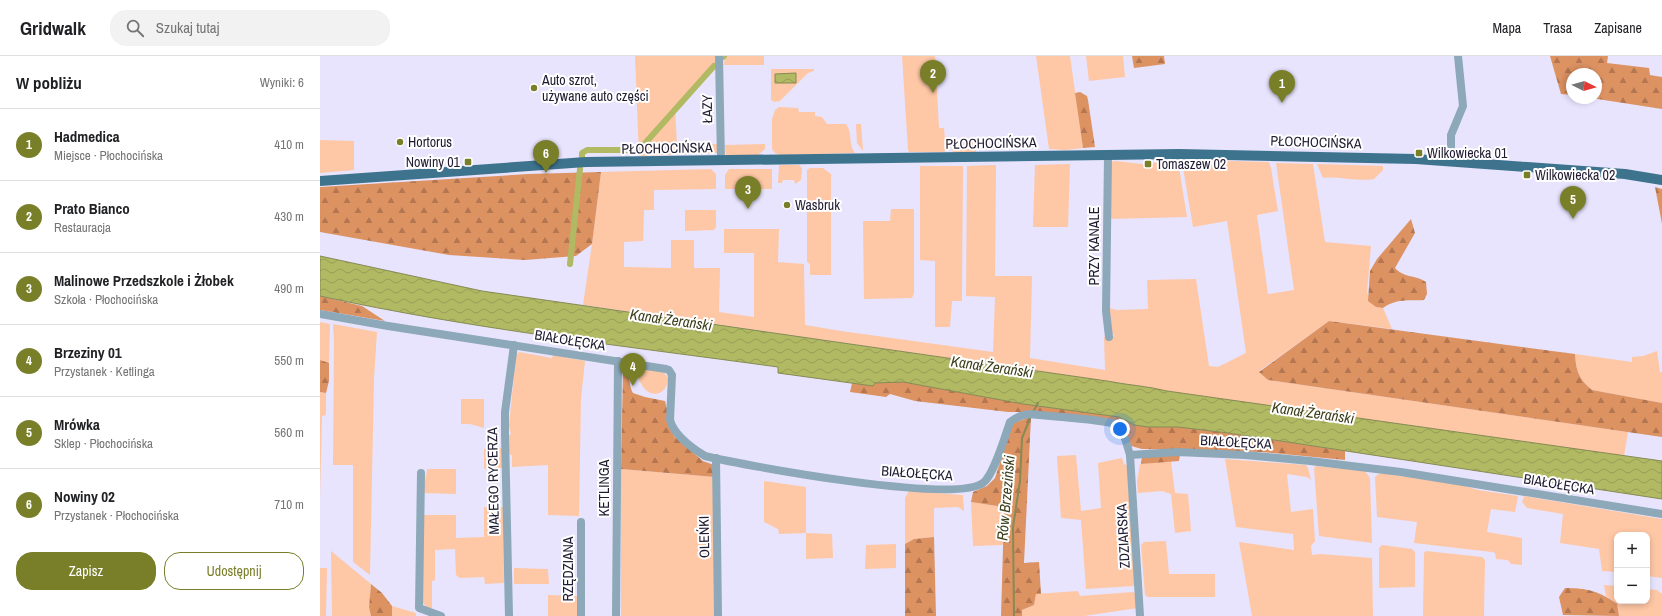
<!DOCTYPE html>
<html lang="pl">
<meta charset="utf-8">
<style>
:root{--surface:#fff;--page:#f2f2f2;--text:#202124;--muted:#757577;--line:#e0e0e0;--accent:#797f29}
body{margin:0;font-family:"Archivo Narrow",sans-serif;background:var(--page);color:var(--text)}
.controls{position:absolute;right:12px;bottom:12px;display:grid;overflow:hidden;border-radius:8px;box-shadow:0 2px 6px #0003}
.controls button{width:36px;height:36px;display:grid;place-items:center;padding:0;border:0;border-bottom:1px solid var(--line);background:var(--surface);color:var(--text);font:20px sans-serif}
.compass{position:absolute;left:1246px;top:12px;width:36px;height:36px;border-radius:50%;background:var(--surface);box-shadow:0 2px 6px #0003;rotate:95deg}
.you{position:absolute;left:800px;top:373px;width:14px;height:14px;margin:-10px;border:3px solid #fff;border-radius:50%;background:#1a73e8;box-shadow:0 0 0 6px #1a73e833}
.badge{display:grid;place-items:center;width:26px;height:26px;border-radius:50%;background:var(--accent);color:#fff;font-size:13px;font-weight:700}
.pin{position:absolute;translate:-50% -33px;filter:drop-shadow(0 1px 2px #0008)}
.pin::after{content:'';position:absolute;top:21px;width:14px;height:12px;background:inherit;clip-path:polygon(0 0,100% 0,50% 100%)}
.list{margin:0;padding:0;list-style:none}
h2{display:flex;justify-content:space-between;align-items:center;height:52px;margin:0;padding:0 16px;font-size:17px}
h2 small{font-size:13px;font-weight:400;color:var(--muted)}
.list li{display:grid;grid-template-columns:26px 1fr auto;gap:12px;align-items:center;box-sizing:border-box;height:72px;padding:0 16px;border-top:1px solid var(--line)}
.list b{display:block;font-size:15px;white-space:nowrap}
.list p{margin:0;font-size:13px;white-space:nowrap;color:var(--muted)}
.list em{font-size:13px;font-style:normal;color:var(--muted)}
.actions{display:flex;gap:8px;padding:12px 16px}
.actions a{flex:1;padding:9px 0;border:1px solid var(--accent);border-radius:16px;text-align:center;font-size:14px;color:var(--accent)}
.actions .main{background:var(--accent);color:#fff}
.icon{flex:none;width:22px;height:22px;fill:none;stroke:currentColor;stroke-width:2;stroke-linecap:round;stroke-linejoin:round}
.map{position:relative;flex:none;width:1342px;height:560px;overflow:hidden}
header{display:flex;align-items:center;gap:24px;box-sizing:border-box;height:56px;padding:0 20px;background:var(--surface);border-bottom:1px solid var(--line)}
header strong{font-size:19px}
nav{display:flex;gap:22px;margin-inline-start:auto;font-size:14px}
.search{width:280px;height:36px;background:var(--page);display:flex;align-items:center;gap:10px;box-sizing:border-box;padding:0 14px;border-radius:16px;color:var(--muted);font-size:15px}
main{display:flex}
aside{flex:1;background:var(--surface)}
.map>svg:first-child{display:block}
.green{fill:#fec7a5}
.forest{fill:url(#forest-firs)}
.water{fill:url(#water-waves);stroke:#868a53}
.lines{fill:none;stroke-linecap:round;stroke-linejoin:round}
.stream{stroke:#868a53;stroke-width:2}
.canal{stroke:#b1b962;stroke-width:6}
.minor{stroke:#8da8b8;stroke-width:8}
.major{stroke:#3e738e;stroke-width:10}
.poi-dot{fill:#797f29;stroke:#fff;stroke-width:1.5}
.labels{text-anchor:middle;stroke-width:4;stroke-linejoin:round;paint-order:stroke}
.poi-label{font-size:14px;fill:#201b31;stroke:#fff;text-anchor:start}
.street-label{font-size:14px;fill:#201b31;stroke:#fff}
.water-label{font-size:15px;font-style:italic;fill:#3c3f1a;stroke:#fff}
</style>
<header>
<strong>Gridwalk</strong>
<div class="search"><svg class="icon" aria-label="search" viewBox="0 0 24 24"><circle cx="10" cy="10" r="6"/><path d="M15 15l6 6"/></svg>Szukaj tutaj</div>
<nav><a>Mapa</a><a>Trasa</a><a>Zapisane</a></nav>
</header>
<main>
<aside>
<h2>W pobliżu<small>Wyniki: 6</small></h2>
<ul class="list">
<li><span class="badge">1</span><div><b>Hadmedica</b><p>Miejsce · Płochocińska</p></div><em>410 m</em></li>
<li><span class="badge">2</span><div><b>Prato Bianco</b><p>Restauracja</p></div><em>430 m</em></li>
<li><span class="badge">3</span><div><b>Malinowe Przedszkole i Żłobek</b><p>Szkoła · Płochocińska</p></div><em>490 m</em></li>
<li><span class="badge">4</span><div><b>Brzeziny 01</b><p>Przystanek · Ketlinga</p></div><em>550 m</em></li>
<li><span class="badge">5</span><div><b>Mrówka</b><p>Sklep · Płochocińska</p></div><em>560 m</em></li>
<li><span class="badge">6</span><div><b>Nowiny 02</b><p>Przystanek · Płochocińska</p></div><em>710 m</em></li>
</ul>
<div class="actions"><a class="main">Zapisz</a><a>Udostępnij</a></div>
</aside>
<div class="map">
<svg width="1342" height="560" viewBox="0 0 1342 560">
<defs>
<pattern id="forest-firs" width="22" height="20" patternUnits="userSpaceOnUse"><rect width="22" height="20" fill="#dd9262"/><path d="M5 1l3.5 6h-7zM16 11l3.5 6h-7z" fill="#b37651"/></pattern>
<pattern id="water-waves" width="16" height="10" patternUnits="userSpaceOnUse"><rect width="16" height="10" fill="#b1b962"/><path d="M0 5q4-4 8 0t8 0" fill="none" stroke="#989e56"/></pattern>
</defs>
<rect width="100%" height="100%" fill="#e8e4fd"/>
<g class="green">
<path d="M315,0h81v8l-41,44 2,37 40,-1v9l-78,3z"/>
<path d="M405,0h39v9h-40z"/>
<path d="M582,0h33l4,72h5l2,22 -2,2h-35l-1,-2z"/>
<path d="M716,0h34l13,92 -17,2 -17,-1z"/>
<path d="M766,0h37l2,21 -36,4z"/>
<path d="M451,13h43v2l-6,2 -28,28 -6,1 -3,-2z"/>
<path d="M459,51l19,1 1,4h16v4l7,1 5,7h19c7,9 2,21 9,29l-75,2 -5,-2 -3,-4v-30l3,-9z"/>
<path d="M536,68h5l2,27 -6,-8z"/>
<path d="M655,82l1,14 -22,1 -2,-3v-10z"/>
<path d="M0,84l34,1v29l-34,3z"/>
<path d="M445,88v5l-7,6 -32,1 -1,-11z"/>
<path d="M870,104l79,2 2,6 7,43 -21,4 11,79 26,-4 -18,-127 37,1 12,78 46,4 -4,47 9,14 7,1 9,21 -63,-8 -70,50 9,9 360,52 -4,24 -457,-65c-20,-5 -40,-6 -60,-10l-524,-76 9,-61 9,-72 110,-3 5,5v15l-62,1v20h-10l-1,31 -19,1v25l47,1v-28h23v28h26l-1,44 35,5v-64h-30v-24h55l-1,33 26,2 1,61 36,6 152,21 2,-55 -29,-1 1,-130 29,-1 -1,111h37l-2,82 75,12 -1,-33 10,-1 -4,-6 -1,-22 8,2 31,-1 -1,-29 49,-1 13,87 9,1 28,-14 -19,-132 -34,6 -10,-59 2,-5z"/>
<path d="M796,105l34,4v-2l28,-2 9,56 -78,2 1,-57z"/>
<path d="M750,108l-2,63h-35l2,-62z"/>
<path d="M997,108l66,2v4l-9,9c-17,3 -34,-3 -51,-1z"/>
<path d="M459,109h20l3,3 -1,12 -6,4 -1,-4h-11l-1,3h-4z"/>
<path d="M600,110h43l-1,135h-10l-2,26h-15v-66l-15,-1z"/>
<path d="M490,112h13l8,6v101h-21v-11l-3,-2v-92z"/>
<path d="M409,113h43v20h-47v-14z"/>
<path d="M571,153h23v84l-2,5 -48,1 -1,-78h27z"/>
<path d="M365,154h31v17l-2,3 -29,1z"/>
<path d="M0,266l10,2 -1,39 -9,-3z"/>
<path d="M13,268l44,8 -3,46 -4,197 -17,-13v-97h-20l1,-125z"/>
<path d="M1337,295l3,21h2v31l-70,-13c-13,-11 -16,-19 -17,-36l57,8v-5l11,-1z"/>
<path d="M199,296l33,6 1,-3 32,6 -4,37 -2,118 -31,-1v-50l-36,2v-12l-4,-1v-18l3,-2 -2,-8 7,-71z"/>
<path d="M314,311l29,4 5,7c0,14 -14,22 -24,10 -4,-5 -8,-14 -10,-21z"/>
<path d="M0,336l6,1v22l-4,1 -2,83z"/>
<path d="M141,343h23v29l-14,-4h-9z"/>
<path d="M182,392v20l-18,1v-20z"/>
<path d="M756,399l5,56 20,-3 -3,-45 24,-5 2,6 4,2 8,118 -2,2 -48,3 -5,-69 -20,-2 -4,-62z"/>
<path d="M905,403l81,6 2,3 3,12 -4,-3 -20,-3 4,38 22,-3 2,32 -4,5 1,9 8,-1 52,4 1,58h-121l-13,-74 55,8 -1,-16 -57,-7z"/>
<path d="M851,405l4,32 13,1 3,37 -16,2 -4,-39 -9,-3 -24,2 -1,-11 3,-18z"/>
<path d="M996,410l49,5 5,7 2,65 -53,-7 -5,-68z"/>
<path d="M107,413h29v25l-34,-1c0,-9 5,-15 5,-24z"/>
<path d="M301,413l94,8 -1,139h-93z"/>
<path d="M1060,417l78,11 20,6 40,6 -3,16 -24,-3 -4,23 35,6v27l-11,-1 -3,-4 -12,-1 -1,-6 -3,-1 -78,-9 3,-21 -40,-5 -2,-40z"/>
<path d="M444,425l42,6v46l26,1 1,24 -27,1v-26l-27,1 -1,-5 -14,-7z"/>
<path d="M589,435l54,4 1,16 -6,-4 -24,1v29l-20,2 -9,5v-46z"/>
<path d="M1204,440l138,23v59l-15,-2v-41h-30v37l-15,-1 -3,-22 -39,-6 3,-29 -36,-6 -5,-6z"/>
<path d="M651,446l26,4 8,7 -2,32 -30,1z"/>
<path d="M164,451h19l1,76 -19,1 -1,-7 -24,1 -4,-3 -1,-26 -20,1v30l-3,1v27h-4l-7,-7 1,-86h34v23l28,-1z"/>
<path d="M846,485l3,33h46v23h-67l-3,-2 -4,-50 3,-3z"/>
<path d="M576,488v24l-31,1 1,-24z"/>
<path d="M1062,489l30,4 3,3v35l-36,1v-40z"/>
<path d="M11,495l40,33 -2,23 2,9h-39z"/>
<path d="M1106,495l56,6 3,3 -1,56h-61l1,-63z"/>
<path d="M0,512h7l-1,48h-6z"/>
<path d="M194,512l34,1 1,15h-35z"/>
<path d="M1284,529l13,1v15h30v-12l10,1 5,4v22h-43l-2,-12 -11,-8z"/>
<path d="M758,535l2,5 53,-4 3,2 2,14 -54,8h-62v-6l12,-5 2,-11z"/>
<path d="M228,539l29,1v20h-29z"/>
<path d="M72,550l24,7v3h-24z"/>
</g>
<g class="forest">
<path d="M812,0h32l1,8 -31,4z"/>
<path d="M1230,0h58l-1,7 42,5 1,7 12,2v32l-71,-11h5v-24h-24v21l-11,-1z"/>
<path d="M760,36l7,4 1,4 7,47 -12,1 -8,-55z"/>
<path d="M281,116l-9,72 -16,12 -51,4 -76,-5 -129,-23v-45l208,-13z"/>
<path d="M1335,131l7,2v35z"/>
<path d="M1091,163l4,14 -20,35c11,11 19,6 31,14l1,12 -3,6c-16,1 -27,-2 -41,8l-7,-1 -8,-6 2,-30 7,-12z"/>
<path d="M0,240l42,10 23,15 -65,-11z"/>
<path d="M1009,265l246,33c1,17 4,25 17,36l70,13v34l-394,-57 -9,-8z"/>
<path d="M0,304l9,3v18l-3,12 -6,-1z"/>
<path d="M303,315l4,1c3,7 2,14 6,21l12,4 20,4 9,35 29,25 11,4 1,12 -94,-8z"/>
<path d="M583,326l120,22 96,13 15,8 14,2h30l50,6 117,18v9l-84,-8 -119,-3 -11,-3c-5,-12 -7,-24 -21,-26l-83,-8h-19l-93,-11 -25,-7 -4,3 -36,-5 2,-9 21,3 2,-3z"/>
<path d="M711,361l-7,146 15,-1 2,32h-5l-2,11 -12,5v6h-21l3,-103 -7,-7 -26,-4 2,-10 14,-6 8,-8 18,-55z"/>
<path d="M860,398l-1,7 -38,3 1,-8z"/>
<path d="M614,481l2,79h-31v-72l9,-5z"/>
<path d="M51,528l11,9 10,13v10h-21l-2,-9z"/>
<path d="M1245,532c22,0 34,3 52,16l2,12 -56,-1 -4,-18z"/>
</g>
<g class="water">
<path d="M476,17v10h-21v-9z"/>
<path d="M0,200l162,35 625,90c20,4 40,5 60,10l495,70v38l-434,-66 -50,-6h-30l-14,-2 -15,-8 -96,-13 -120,-22 -28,1 -2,3 -95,-13v-6c-153,-21 -307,-38 -458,-71z"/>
</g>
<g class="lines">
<g class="stream">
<path d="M713,356l5,-9"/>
<path d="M694,560l-1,-89 7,-46 2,-43 9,-22"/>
</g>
<g class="canal">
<path d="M403,1l1,-1"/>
<path d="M319,94l75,-84"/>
<path d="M262,102v-5l5,-3h47"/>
<path d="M250,208l10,-95"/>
</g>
<g class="minor">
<path d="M399,0l2,105"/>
<path d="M788,100l-2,155 3,26"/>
<path d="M1131,106v-27l12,-29 -5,-50"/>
<path d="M0,258l68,12 278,43 3,1 3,5 -2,45c4,15 22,28 35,36 42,10 249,48 278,27 11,-8 22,-47 27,-61 6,-5 11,-7 19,-8 14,2 82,5 89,12 7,7 9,20 12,29l10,161"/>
<path d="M810,399l48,-3 67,3 65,6 91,11 261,42"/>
<path d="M396,402l2,158"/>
<path d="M101,417l-2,135 22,8"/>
<path d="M189,560l-4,-181v-23l9,-67"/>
<path d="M261,560v-94"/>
<path d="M296,560l2,-255"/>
</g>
<path class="major" d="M0,125l266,-19 593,-8 237,5 209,15 37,6"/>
</g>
<g class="poi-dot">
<circle cx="214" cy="32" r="4"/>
<circle cx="80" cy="86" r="4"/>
<rect x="1095" y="93" width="8" height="8" rx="2"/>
<rect x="144" y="102" width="8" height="8" rx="2"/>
<rect x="824" y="104" width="8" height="8" rx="2"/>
<rect x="1203" y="115" width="8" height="8" rx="2"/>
<circle cx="467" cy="149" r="4"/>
</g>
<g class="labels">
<g class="poi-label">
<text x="222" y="29">Auto szrot,<tspan x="222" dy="16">używane auto części</tspan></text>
<text x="88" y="91">Hortorus</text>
<text x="1107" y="102">Wilkowiecka 01</text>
<text x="140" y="111" text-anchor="end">Nowiny 01</text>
<text x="836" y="113">Tomaszew 02</text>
<text x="1215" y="124">Wilkowiecka 02</text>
<text x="475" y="154">Wasbruk</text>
</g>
<g class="street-label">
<text transform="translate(387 53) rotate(-91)" y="5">ŁAZY</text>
<text transform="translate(996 86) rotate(2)" y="5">PŁOCHOCIŃSKA</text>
<text transform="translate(671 87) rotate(-1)" y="5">PŁOCHOCIŃSKA</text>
<text transform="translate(347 92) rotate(-1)" y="5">PŁOCHOCIŃSKA</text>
<text transform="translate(774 190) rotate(-90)" y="5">PRZY KANALE</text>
<text transform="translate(250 284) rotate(9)" y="5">BIAŁOŁĘCKA</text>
<text transform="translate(916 386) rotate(3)" y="5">BIAŁOŁĘCKA</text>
<text transform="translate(597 417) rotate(4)" y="5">BIAŁOŁĘCKA</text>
<text transform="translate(173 425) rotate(-91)" y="5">MAŁEGO RYCERZA</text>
<text transform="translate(1239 428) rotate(9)" y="5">BIAŁOŁĘCKA</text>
<text transform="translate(284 432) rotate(-90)" y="5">KETLINGA</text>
<text transform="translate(803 480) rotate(-93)" y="5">ZDZIARSKA</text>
<text transform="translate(384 481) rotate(-91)" y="5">OLEŃKI</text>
<text transform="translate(248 513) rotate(-90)" y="5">RZĘDZIANA</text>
</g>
<g class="water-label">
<text transform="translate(351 264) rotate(8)" y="5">Kanał Żerański</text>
<text transform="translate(672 311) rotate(8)" y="5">Kanał Żerański</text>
<text transform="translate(993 357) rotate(8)" y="5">Kanał Żerański</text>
<text transform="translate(686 442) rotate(-85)" y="5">Rów Brzeziński</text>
</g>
</g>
</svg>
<div class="controls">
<button>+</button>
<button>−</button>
</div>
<svg class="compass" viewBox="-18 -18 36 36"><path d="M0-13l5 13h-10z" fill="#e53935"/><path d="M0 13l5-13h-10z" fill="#757577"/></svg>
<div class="you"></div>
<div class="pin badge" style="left:962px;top:47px">1</div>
<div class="pin badge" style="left:613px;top:37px">2</div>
<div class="pin badge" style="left:428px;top:153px">3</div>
<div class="pin badge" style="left:313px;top:330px">4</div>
<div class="pin badge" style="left:1253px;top:163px">5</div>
<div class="pin badge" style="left:226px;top:117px">6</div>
</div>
</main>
